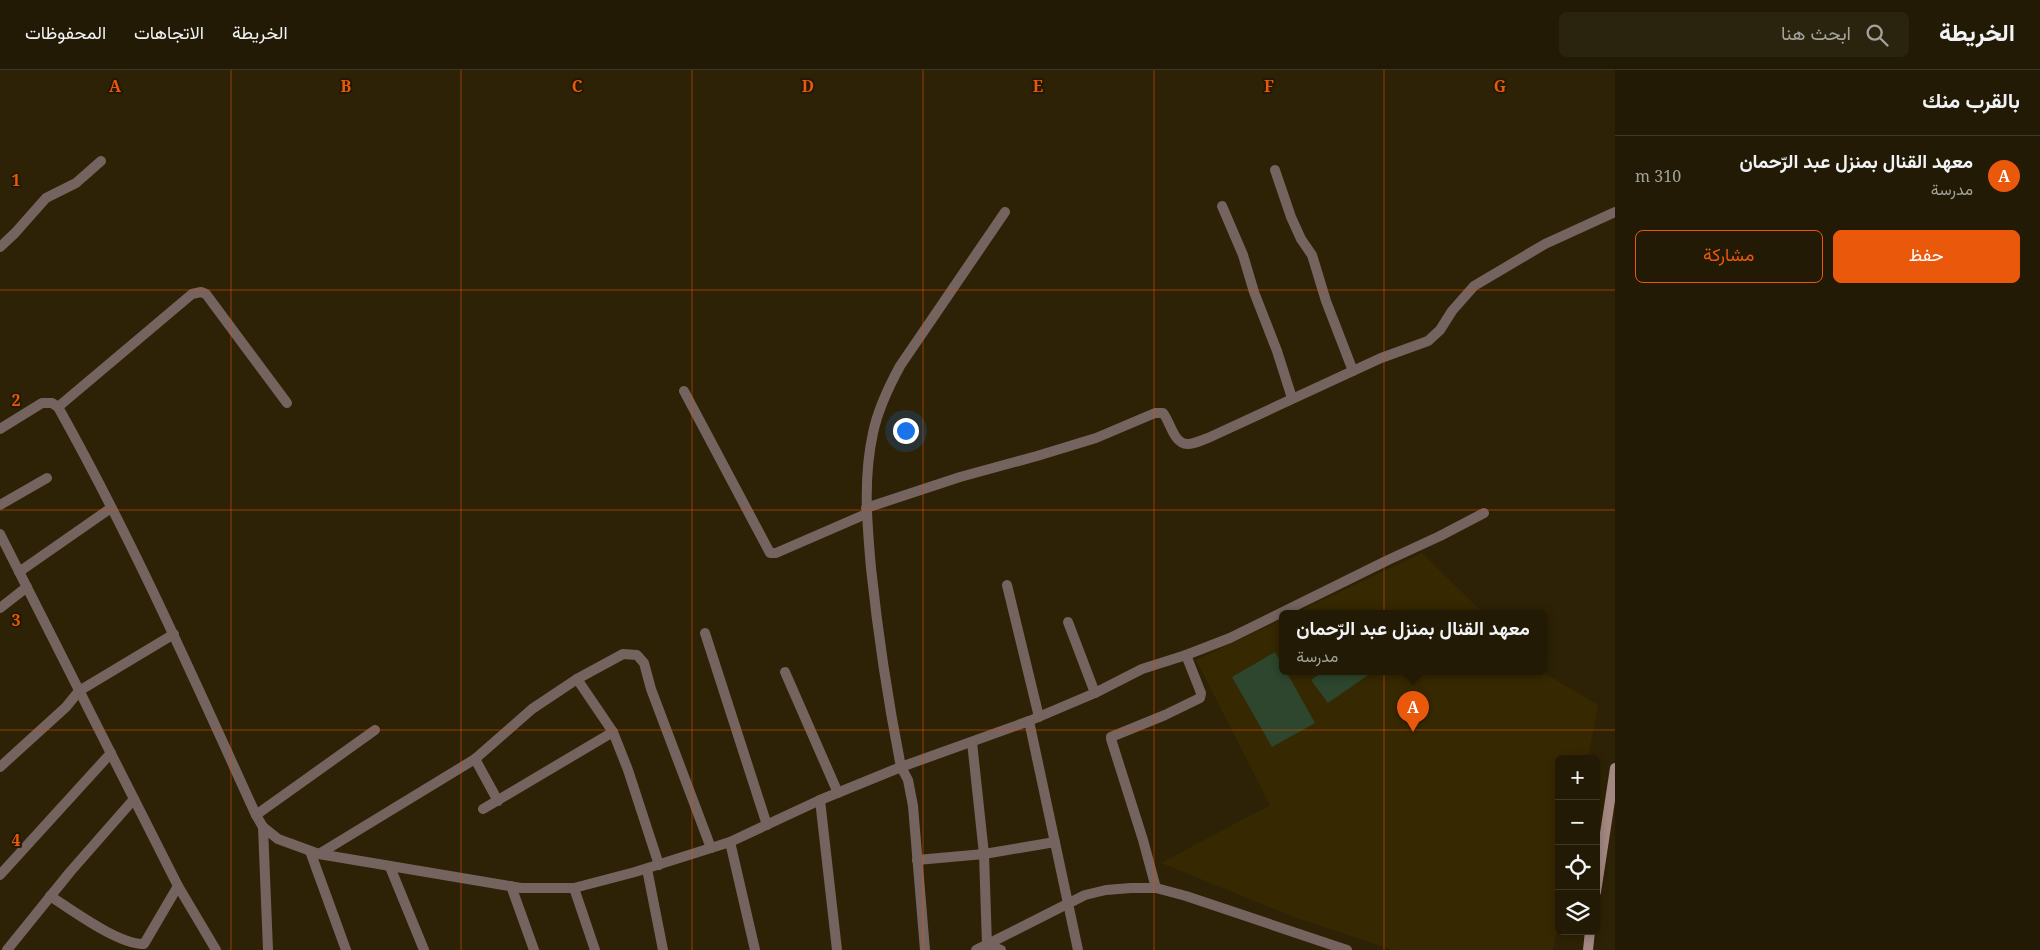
<!DOCTYPE html>
<html lang="ar">
<meta charset="utf-8">
<style>
:root{--surface:#221a04;--page:#2a230e;--text:#f1f3f6;--muted:#a2a19a;--line:#3f3826;--accent:#ea580c}
body{margin:0;font-family:"Noto Serif",Vazirmatn,serif;background:var(--page);color:var(--text);direction:rtl}
.controls{position:absolute;right:15px;bottom:15px;display:grid;overflow:hidden;border-radius:8px;box-shadow:0 2px 8px #0003}
.controls button{width:45px;height:45px;display:grid;place-items:center;padding:0;border:0;border-bottom:1px solid var(--line);background:var(--surface);color:var(--text);font:25px sans-serif}
.you{position:absolute;left:905px;top:360px;width:18px;height:18px;margin:-12px;border:4px solid #fff;border-radius:50%;background:#1a73e8;box-shadow:0 0 0 8px #1a73e833}
.badge{display:grid;place-items:center;width:32px;height:32px;border-radius:50%;background:var(--accent);color:#fff;font-size:16px;font-weight:700}
.pin{position:absolute;translate:-50% -41px;filter:drop-shadow(0 1px 2px #0008)}
.pin::after{content:'';position:absolute;top:26px;width:18px;height:15px;background:inherit;clip-path:polygon(0 0,100% 0,50% 100%)}
.popup{position:absolute;left:1279px;top:540px;width:268px;height:65px;box-sizing:border-box;display:grid;place-content:center;border-radius:8px;background:var(--surface);filter:drop-shadow(0 1px 4px #0005);font-size:16px;white-space:nowrap;color:var(--muted)}
.popup b{font-size:19px;color:var(--text)}
.popup::after{content:'';position:absolute;left:50%;top:100%;margin-left:-10px;border:10px solid transparent;border-top-color:var(--surface)}
.list{margin:0;padding:0;list-style:none}
h2{display:flex;justify-content:space-between;align-items:center;height:65px;margin:0;padding:0 20px;font-size:21px}
h2 small{font-size:16px;font-weight:400;color:var(--muted)}
.list li{display:grid;grid-template-columns:32px 1fr auto;gap:15px;align-items:center;box-sizing:border-box;height:80px;padding:0 20px;border-top:1px solid var(--line)}
.list b{display:block;font-size:19px;white-space:nowrap}
.list p{margin:0;font-size:16px;white-space:nowrap;color:var(--muted)}
.list em{font-size:16px;font-style:normal;color:var(--muted)}
.actions{display:flex;gap:10px;padding:15px 20px}
.actions a{flex:1;padding:11px 0;border:1px solid var(--accent);border-radius:8px;text-align:center;font-size:18px;color:var(--accent)}
.actions .main{background:var(--accent);color:#fff}
.icon{flex:none;width:28px;height:28px;fill:none;stroke:currentColor;stroke-width:2;stroke-linecap:round;stroke-linejoin:round}
.map{position:relative;flex:none;width:1615px;height:880px;overflow:hidden;direction:ltr}
header{display:flex;align-items:center;gap:30px;box-sizing:border-box;height:70px;padding:0 25px;background:var(--surface);border-bottom:1px solid var(--line)}
header strong{font-size:24px}
nav{display:flex;gap:28px;margin-inline-start:auto;font-size:18px}
.search{width:350px;height:45px;background:var(--page);display:flex;align-items:center;gap:12px;box-sizing:border-box;padding:0 18px;border-radius:8px;color:var(--muted);font-size:19px}
main{display:flex}
aside{flex:1;background:var(--surface)}
.map>svg:first-child{display:block}
.built{fill:#362801}
.green{fill:#2d462d}
.lines{fill:none;stroke-linecap:round;stroke-linejoin:round}
.street{stroke:#75635f;stroke-width:10}
.secondary{stroke:#a38781;stroke-width:10}
.grid{fill:none;stroke:#e8590c;stroke-width:1;stroke-opacity:0.55}
.grid-label{font-size:16px;text-anchor:middle;font-weight:bold;fill:#e8590c;stroke:#231900;stroke-width:4;stroke-linejoin:round;paint-order:stroke}
</style>
<header>
<strong>الخريطة</strong>
<div class="search"><svg class="icon" aria-label="search" viewBox="0 0 24 24"><circle cx="10" cy="10" r="6"/><path d="M15 15l6 6"/></svg>ابحث هنا</div>
<nav><a>الخريطة</a><a>الاتجاهات</a><a>المحفوظات</a></nav>
</header>
<main>
<aside>
<h2>بالقرب منك<small></small></h2>
<ul class="list">
<li><span class="badge">A</span><div><b>معهد القنال بمنزل عبد الرّحمان</b><p>مدرسة</p></div><em>310 m</em></li>
</ul>
<div class="actions"><a class="main">حفظ</a><a>مشاركة</a></div>
</aside>
<div class="map">
<svg width="1615" height="880" viewBox="0 0 1615 880">
<rect width="100%" height="100%" fill="#2d2205"/>
<g class="built">
<path d="M1422,483l61,60h-188z"/>
<path d="M1283,549v52h258l57,34 -10,54h-29v162l-6,29h-160l-99,-33 -133,-54 109,-58 -74,-145z"/>
</g>
<g class="green">
<path d="M1275,582l8,14v5h3l29,52 -43,24 -40,-70z"/>
<path d="M1324,601h45l2,2 -43,30 -17,-23z"/>
</g>
<g class="lines">
<g class="street">
<path d="M1275,100l16,47 10,22 11,16 14,46 27,70"/>
<path d="M1222,136l21,49 11,37 23,59 15,47"/>
<path d="M1005,142l-105,154c-12,22 -22,43 -27,67 -10,45 -6,90 -2,135 7,67 17,133 30,199l128,-46 66,-28 47,-24 44,-14 44,-17 158,-78 52,-24 44,-23"/>
<path d="M0,177l15,-14 31,-35 30,-15 25,-22"/>
<path d="M684,321l86,162h6l90,-39"/>
<path d="M58,337l134,-113 9,-2 5,2 81,109"/>
<path d="M0,359l42,-26h10l6,4c74,132 135,270 198,408l7,12 15,12 41,15 202,34h53l61,-16 95,-30 90,-42 81,-33 7,13 5,26 12,144"/>
<path d="M0,435l47,-27"/>
<path d="M866,438l94,-31 77,-21 59,-18 59,-25h8c7,8 11,32 25,31 6,0 14,-4 20,-6l173,-80 47,-17 12,-11 12,-19 22,-25 71,-42 70,-32"/>
<path d="M0,464l178,352 38,64"/>
<path d="M19,502l92,-64"/>
<path d="M1007,515l32,132"/>
<path d="M0,538l27,-21"/>
<path d="M1068,552l27,71"/>
<path d="M705,563l62,192"/>
<path d="M785,602l53,121"/>
<path d="M577,609l36,53 15,38 31,95"/>
<path d="M1029,651l49,229"/>
<path d="M972,672l12,112 3,91 14,5"/>
<path d="M475,689l23,42"/>
<path d="M0,697l66,-60 13,-16 95,-57"/>
<path d="M820,730l17,150"/>
<path d="M483,739l130,-77"/>
<path d="M256,745l119,-85"/>
<path d="M263,757l5,123"/>
<path d="M730,772l25,108"/>
<path d="M310,781l36,99"/>
<path d="M319,784l156,-95 57,-50 45,-30 46,-25 14,1 7,8 7,26 60,159"/>
<path d="M917,790l67,-6 71,-12"/>
<path d="M390,797l34,83"/>
<path d="M647,799l16,81"/>
<path d="M0,805l111,-122"/>
<path d="M511,816l23,64"/>
<path d="M574,818l21,62"/>
<path d="M1156,818l-13,-48 -32,-101v-2l54,-22 35,-17 1,-5 -15,-38"/>
<path d="M50,826c22,14 69,49 94,48l34,-58"/>
<path d="M7,880l63,-78 64,-73"/>
<path d="M976,880l109,-55 21,-5 25,-2h25l30,8 161,54"/>
</g>
<g class="secondary">
<path d="M1596,822l19,-124"/>
<path d="M1588,880l2,-19"/>
</g>
</g>
<path class="grid" d="M231,0v880M461,0v880M692,0v880M923,0v880M1154,0v880M1384,0v880M0,220h1615M0,440h1615M0,660h1615"/>
<g class="grid-label">
<text x="115" y="22">A</text>
<text x="346" y="22">B</text>
<text x="577" y="22">C</text>
<text x="808" y="22">D</text>
<text x="1038" y="22">E</text>
<text x="1269" y="22">F</text>
<text x="1500" y="22">G</text>
<text x="16" y="116">1</text>
<text x="16" y="336">2</text>
<text x="16" y="556">3</text>
<text x="16" y="776">4</text>
</g>
</svg>
<div class="controls">
<button>+</button>
<button>−</button>
<button><svg class="icon" aria-label="locate" viewBox="0 0 24 24"><circle cx="12" cy="12" r="6"/><path d="M12 2v4M12 18v4M2 12h4M18 12h4"/></svg></button>
<button><svg class="icon" aria-label="layers" viewBox="0 0 24 24"><path d="M12 4l9 5-9 5-9-5zM3 14l9 5 9-5"/></svg></button>
</div>
<div class="you"></div>
<div class="pin badge" style="left:1413px;top:662px">A</div>
<div class="popup"><b>معهد القنال بمنزل عبد الرّحمان</b>مدرسة</div>
</div>
</main>
